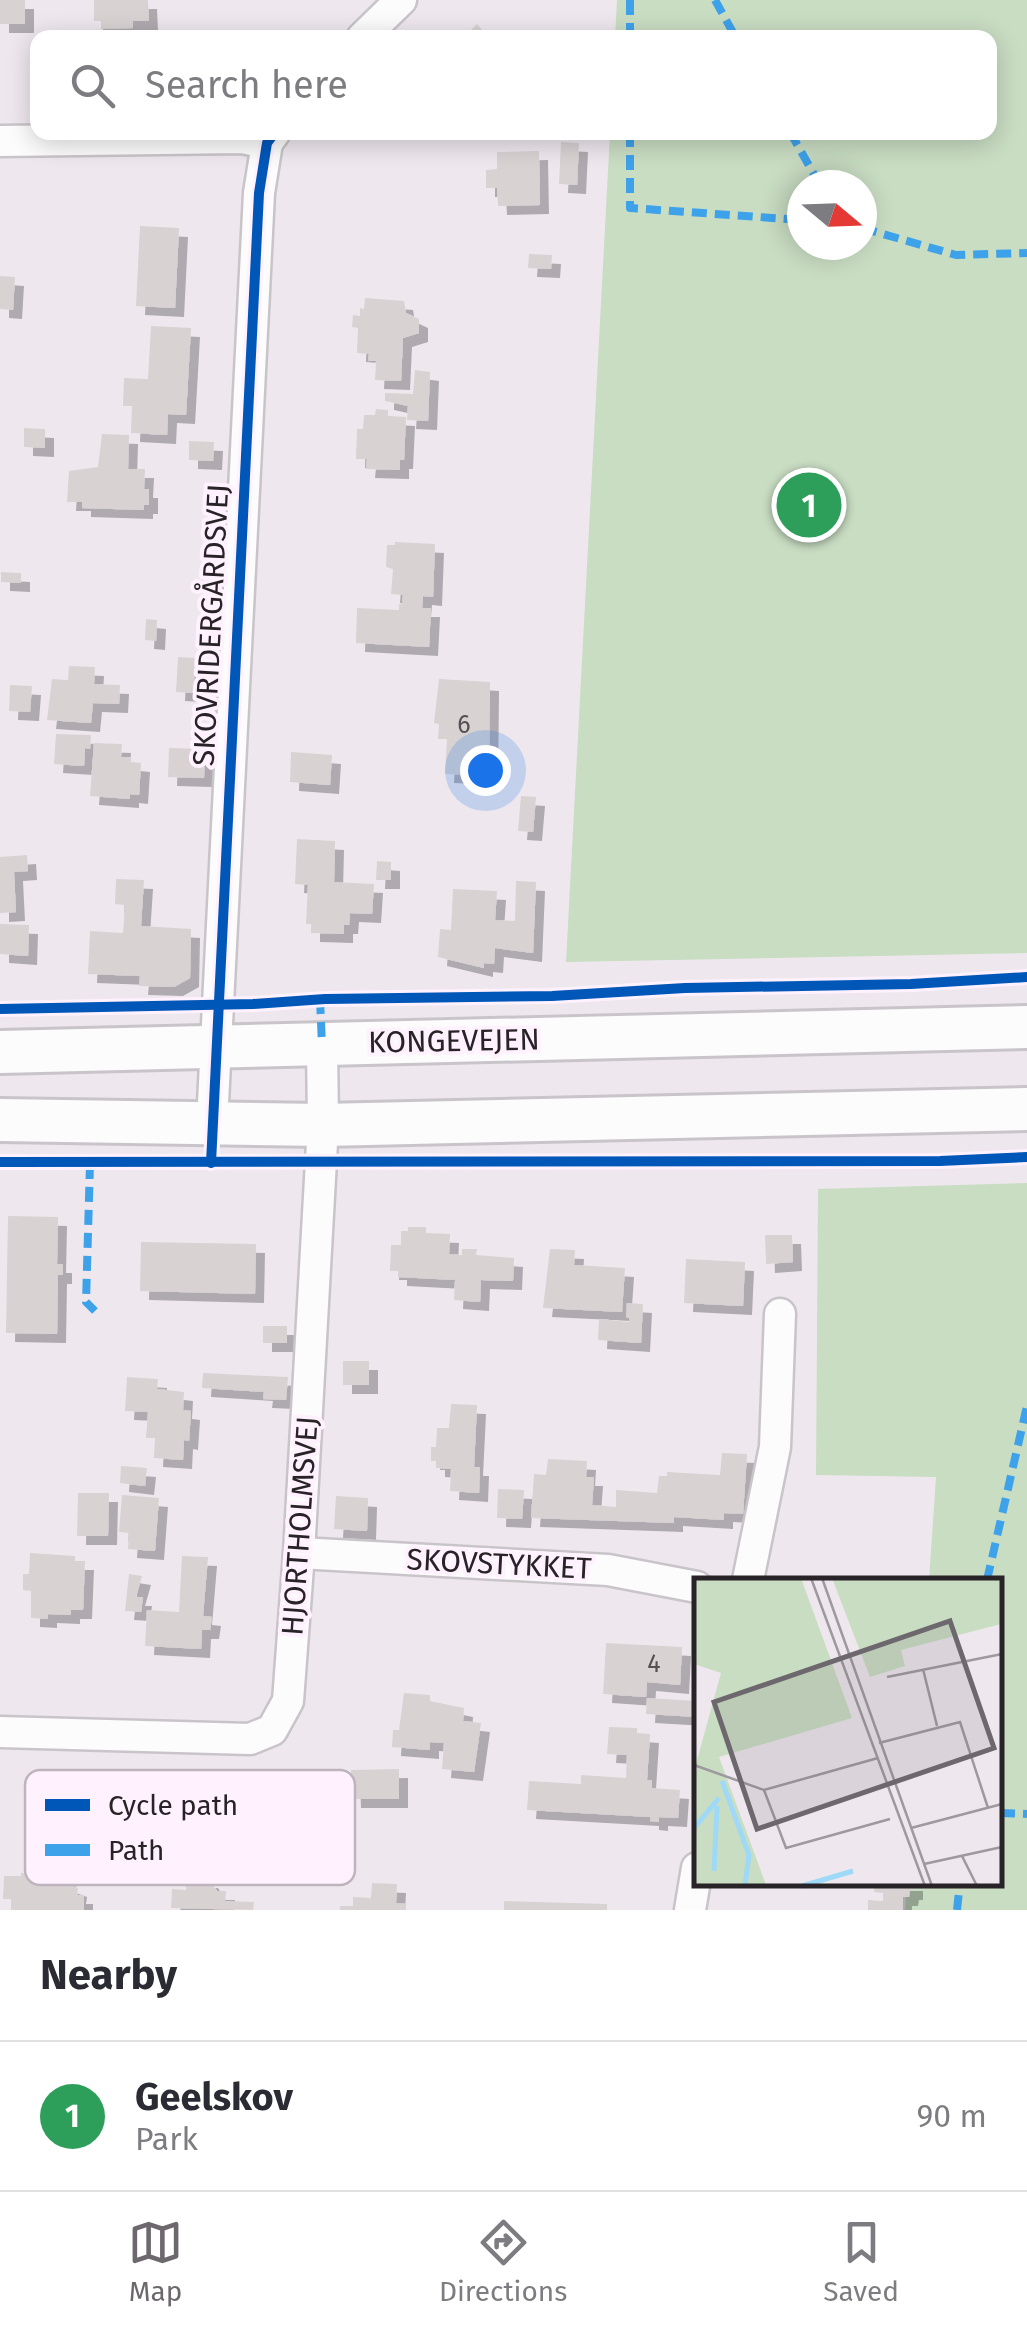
<!DOCTYPE html>
<meta charset="utf-8">
<style>
:root{--surface:#fff;--page:#f7f7f7;--text:#2b2b33;--muted:#7c7c81;--line:#e1e1e2;--accent:#6d686d}
body{margin:0;font-family:"Fira Sans",sans-serif;background:var(--page);color:var(--text)}
.compass{position:absolute;left:787px;top:170px;width:90px;height:90px;border-radius:50%;background:var(--surface);box-shadow:0 5px 25px #0003;rotate:109deg}
.you{position:absolute;left:485px;top:770px;width:35px;height:35px;margin:-25px;border:8px solid #fff;border-radius:50%;background:#1a73e8;box-shadow:0 0 0 15px #1a73e833}
.badge{display:grid;place-items:center;width:65px;height:65px;border-radius:50%;background:var(--accent);color:#fff;font-size:32px;font-weight:700}
.pin{position:absolute;translate:-50% -50%;border:5px solid #fff;box-shadow:0 2px 10px #0006}
.list{margin:0;padding:0;list-style:none}
h2{display:flex;justify-content:space-between;align-items:center;height:130px;margin:0;padding:0 40px;font-size:42px}
h2 small{font-size:32px;font-weight:400;color:var(--muted)}
.list li{display:grid;grid-template-columns:65px 1fr auto;gap:30px;align-items:center;box-sizing:border-box;height:150px;padding:0 40px;border-top:2px solid var(--line)}
.list b{display:block;font-size:38px;white-space:nowrap}
.list p{margin:0;font-size:32px;white-space:nowrap;color:var(--muted)}
.list em{font-size:32px;font-style:normal;color:var(--muted)}
.icon{flex:none;width:55px;height:55px;fill:none;stroke:currentColor;stroke-width:2;stroke-linecap:round;stroke-linejoin:round}
.map{position:relative;flex:none;width:1027px;height:1910px;overflow:hidden}
.search{position:absolute;background:var(--surface);box-shadow:0 5px 25px #0003;left:30px;right:30px;top:30px;height:110px;display:flex;align-items:center;gap:25px;box-sizing:border-box;padding:0 35px;border-radius:20px;color:var(--muted);font-size:38px}
.sheet{height:280px;background:var(--surface)}
nav{display:flex;justify-content:space-around;align-items:center;box-sizing:border-box;height:140px;border-top:2px solid var(--line);background:var(--surface);font-size:28px;color:var(--muted)}
nav a{display:grid;justify-items:center;gap:5px}
nav .on{color:var(--accent)}
.map>svg:first-child{display:block}
.green{fill:#c9ddc3;fill-rule:evenodd}
.building{fill:#d8d2d3;filter:url(#shadow)}
.lines{fill:none;stroke-linecap:round;stroke-linejoin:round}
.minor-casing{stroke:#c9c4c9;stroke-width:35}
.secondary-casing{stroke:#c9c4c9;stroke-width:48}
.minor{stroke:#fcfcfc;stroke-width:30}
.secondary{stroke:#fcfcfc;stroke-width:42}
.quiet{stroke:#3ea2eb;stroke-width:8;stroke-dasharray:15 8;stroke-linecap:butt}
.cycleway-casing{stroke:#fff2fe;stroke-width:16}
.cycleway{stroke:#0057b8;stroke-width:10}
.labels{text-anchor:middle;stroke-width:8;stroke-linejoin:round;paint-order:stroke}
.number-label{font-size:25px;fill:#555054}
.street-label{font-size:30px;fill:#272327;stroke:#fff2fe}
.inset-river{fill:none;stroke:#9ed9f7;stroke-width:5}
.inset-road{fill:none;stroke:#9e999e;stroke-width:2.5}
.view{fill:#6d686d;fill-opacity:0.15;stroke:#6d686d;stroke-width:5}
.inset-edge{fill:none;stroke:#272327;stroke-width:5}
.key{fill:#fff2fe;stroke:#beb4be;stroke-width:2.5}
.key-label{font-size:28px;fill:#272327}
</style>
<div class="map">
<svg width="1027" height="1910" viewBox="0 0 1027 1910">
<defs>
<filter id="shadow"><feDropShadow dx="9" dy="9" stdDeviation="0" flood-color="#0004"/></filter>
</defs>
<rect width="100%" height="100%" fill="#eee8ee"/>
<g class="green">
<path d="M617,0h410v953l-461,9 44,-829 380,-1v-94l-375,-1zM802,185h60v60h-60z"/>
<path d="M1027,1183v727h-122l2,-27 93,-1v-302h-71l7,-103 -120,-2 2,-286z"/>
</g>
<g class="building">
<rect x="0" y="0" width="25" height="24"/>
<path d="M94,0h54l1,21h-16v7l-32,1v-8h-7z"/>
<path d="M477,24l12,14h-26z"/>
<path d="M166,30v8h-16l-1,-7z"/>
<path d="M561,142l18,1 -2,42 -18,-1z"/>
<path d="M539,151l1,54 -42,1 -1,-18h-11v-18l11,-1v-17z"/>
<path d="M140,226l39,2 -4,80 -39,-2z"/>
<path d="M529,254l23,1 -1,14 -23,-1z"/>
<path d="M0,276l15,1 -2,33 -13,-1z"/>
<path d="M365,298l39,3 2,12 13,6v14l-16,5 -2,43 -26,-1 1,-19h-8l1,-7 -12,-1 1,-25 -6,-1 1,-12 7,1v-8l4,1z"/>
<path d="M151,326l40,2 -5,87 -18,-1 -1,21 -36,-2 1,-27h-9l1,-28 24,1z"/>
<path d="M415,370l15,2 -2,49 -21,-1 1,-14 -23,-5v-8l28,1z"/>
<path d="M376,409l12,1v6l18,1 -2,43h-4v10l-34,-1 1,-10h-11l1,-30h6l1,-14h11z"/>
<path d="M24,428l21,1v19l-21,-1z"/>
<path d="M102,434l27,1 -1,34h17l-1,20h5v16h-5v5l-62,-2v-6h-15l2,-31 29,-4z"/>
<path d="M189,441l25,1 -1,19 -24,-1z"/>
<path d="M395,542l40,2 -2,53 -10,-1 -1,12h9l-2,39 -73,-4 1,-35 42,2v-6h3l1,-9 -12,-1 2,-25 -7,-2 1,-22h8z"/>
<path d="M1,572l20,1v10l-20,-1z"/>
<path d="M146,619l11,1 -1,21 -11,-1z"/>
<path d="M178,657l18,1 -3,35 -17,-1z"/>
<path d="M69,666l26,1 -1,17 26,1 -1,19 -26,-1 -2,20 -44,-3 5,-41 16,1z"/>
<path d="M439,679l51,3 -1,94 -44,-2 2,-35h-9l1,-15 -5,-1z"/>
<path d="M10,685l22,1 -2,26 -21,-1z"/>
<path d="M56,734l35,1 -1,14 -5,-1 -1,18 -30,-2z"/>
<path d="M94,743l28,1 -1,13h10v5l10,1 -2,32 -9,-1v5l-40,-3z"/>
<path d="M169,748l36,1 -1,29 -36,-1z"/>
<path d="M291,752l41,3 -2,30 -40,-3z"/>
<path d="M521,796l15,1 -3,35 -15,-1z"/>
<path d="M297,839l38,2 -1,41 40,2 -2,30 -22,-1 -1,12h-5v9l-33,-1v-9h-5l2,-39 -13,-1z"/>
<path d="M27,855l1,16 -14,1 2,40 -16,1v-56z"/>
<path d="M377,861l14,1v18h-15z"/>
<path d="M116,879l28,1 -3,46 50,3 -1,49 -16,9 -35,-1 1,-10 -52,-2 2,-43 33,2 2,-28 -10,-1z"/>
<path d="M516,881l20,1 -3,71 -38,-5 -1,16 -10,-1v5l-46,-11 2,-28 11,1 2,-41 44,2 -2,29 20,1z"/>
<path d="M0,924l29,1 -1,31 -28,-2z"/>
<path d="M8,1216l50,1 -1,47h6v11h-5l-1,59 -51,-1z"/>
<path d="M408,1227h18v6l24,1 -1,20 13,1v-6h15l-1,6 38,3 -1,23 -32,-1 -1,22 -26,-2 1,-20 -57,-3v-6h-8l1,-26h10v-14h7z"/>
<path d="M765,1235h27l1,27 -27,2z"/>
<path d="M141,1242l115,2 -1,50 -115,-3z"/>
<path d="M550,1249l25,1 -1,15 51,3 -3,44 -79,-4z"/>
<path d="M686,1259l59,3 -2,44 -59,-3z"/>
<path d="M627,1303l16,1 -2,39 -43,-3 1,-21 30,3v-4l-3,-1z"/>
<rect x="263" y="1326" width="24" height="17"/>
<rect x="343" y="1361" width="26" height="24"/>
<path d="M203,1373l85,4 -2,23 -23,-1 1,-7 -62,-4z"/>
<path d="M127,1377l31,2 -1,10 27,3 -1,18 8,1 -2,30 -5,-1 -1,20 -29,-2 1,-20h-9l2,-26 -23,-1z"/>
<path d="M451,1404l26,1 -3,62h6l-1,26 -29,-2 1,-22 -15,-1v-7h-5v-14h5l1,-19h12z"/>
<path d="M722,1453l25,1 -4,60 -19,-1v7l-50,-3v6l-143,-5 3,-44 12,1 2,-16 39,2 -1,16h8l-2,28 24,2v-17l41,3 2,-17h8v-4l53,3z"/>
<path d="M121,1466l26,2 -2,18 -25,-3z"/>
<path d="M498,1489l26,1 -2,29 -25,-1z"/>
<path d="M78,1493h31l-1,43h-31z"/>
<path d="M122,1495l37,3 -4,53 -27,-2 1,-16 -10,-1z"/>
<path d="M336,1496l32,2 -1,33 -33,-2z"/>
<path d="M30,1553l45,3v5h10l-2,49h-12v5l-23,-1v5l-17,-1v-27l-8,-1v-16h6z"/>
<path d="M182,1556l26,1 -5,59 9,1 -2,13h-8l-1,19 -56,-3 2,-36 32,2z"/>
<path d="M129,1574l13,2 -6,21h7l-2,15 -16,-1z"/>
<path d="M606,1643l76,4 -2,38 -33,-3 -1,15 -43,-3z"/>
<path d="M404,1693l26,2v6l34,7 -1,13 18,2 -7,49 -32,-3 2,-26 -14,-1v8l-38,-3 1,-17h6z"/>
<path d="M647,1698l50,3v16l-51,-3z"/>
<path d="M609,1727l28,1v5l13,1 -3,46h5v8l28,2 -2,28 -19,-1v5l-9,-1v-4l-123,-7 2,-29 52,3v-9l45,3 1,-23 -20,-1z"/>
<path d="M399,1769v30h-47l-1,-29z"/>
<path d="M21,1873l46,2v9l11,4 -1,7h7v15h-73v-11h-8l1,-23h17z"/>
<path d="M196,1879h13l8,12h9l-1,10 29,1 -1,8 -82,-2 1,-19 14,1v-5h6z"/>
<path d="M875,1882h39v9h-4l-1,6h-6v13h-35v-10l15,1v-8l-9,-1z"/>
<path d="M372,1883l25,1 -1,19 10,1v6h-66v-4h13v-9l18,1z"/>
<path d="M504,1901l103,3v6h-103z"/>
</g>
<g class="lines">
<defs>
<g id="minor">
<path d="M362,38l39,-38"/>
<path d="M0,141l242,-3 25,5"/>
<path d="M212,1123l47,-930 8,-50 8,-11"/>
<path d="M299,1553l309,17 89,17"/>
<path d="M748,1580l27,-133 5,-133"/>
<path d="M0,1732l250,7 22,-9 16,-29 11,-148 24,-428 -1,-80"/>
<path d="M690,1910l7,-42"/>
</g>
<g id="secondary">
<path d="M0,1052l1027,-25"/>
<path d="M0,1120l323,5 704,-16"/>
</g>
</defs>
<use href="#minor" class="minor-casing"/>
<use href="#secondary" class="secondary-casing"/>
<use href="#minor" class="minor"/>
<use href="#secondary" class="secondary"/>
<g class="quiet">
<path d="M630,0v38"/>
<path d="M715,0l21,38"/>
<path d="M630,132v76l172,12"/>
<path d="M790,132l30,53"/>
<path d="M862,228l94,27 71,-2"/>
<path d="M320,999l2,46"/>
<path d="M90,1164l-4,138 9,9"/>
<path d="M987,1580l40,-174"/>
<path d="M1000,1813l27,1"/>
<path d="M957,1910l3,-28"/>
</g>
<defs>
<g id="cycleway">
<path d="M0,1009l253,-5 72,-5 227,-3 133,-8 226,-4 116,-7"/>
<path d="M0,1162l940,-1 87,-4"/>
<path d="M211,1163l48,-970 8,-50 8,-11"/>
</g>
</defs>
<use href="#cycleway" class="cycleway-casing"/>
<use href="#cycleway" class="cycleway"/>
</g>
<g class="labels">
<g class="number-label">
<text x="464" y="733">6</text>
<text x="654" y="1672">4</text>
</g>
<g class="street-label">
<text transform="translate(211 625) rotate(-87)" y="10">SKOVRIDERGÅRDSVEJ</text>
<text transform="translate(454 1041) rotate(-1)" y="10">KONGEVEJEN</text>
<text transform="translate(300 1526) rotate(-86)" y="10">HJORTHOLMSVEJ</text>
<text transform="translate(499 1564) rotate(3)" y="10">SKOVSTYKKET</text>
</g>
</g>
<g transform="translate(694 1578)">
<rect width="308" height="308" fill="#eee8ee"/>
<path d="M0,0h107l51,140 -133,39 47,128h-72v-114l27,-98 -27,-9zM138,0h169v46l-100,26 4,16 -35,11z" fill="#c9ddc3"/>
<path class="inset-river" d="M28,203l27,74 -4,30M0,250l25,-30M20,293l3,-65M108,308l51,-15"/>
<path class="inset-road" d="M117,0l114,308M128,0l110,308M229,91l14,57M193,99l115,-23M185,165l81,-21 28,86M0,187l70,25 114,-32M70,212l22,58 104,-29M217,250l91,-24M268,278l15,30M230,286l78,-17"/>
<path class="view" d="M256,43l44,127 -237,81 -43,-127z"/>
<rect width="308" height="308" class="inset-edge"/>
</g>
<rect x="25" y="1770" width="330" height="115" rx="15" class="key"/>
<rect x="45" y="1799" width="45" height="12" fill="#0057b8"/>
<rect x="45" y="1844" width="45" height="12" fill="#3ea2eb"/>
<g class="key-label">
<text x="108" y="1815">Cycle path</text>
<text x="108" y="1860">Path</text>
</g>
</svg>
<svg class="compass" viewBox="-18 -18 36 36"><path d="M0-13l5 13h-10z" fill="#e53935"/><path d="M0 13l5-13h-10z" fill="#7c7c81"/></svg>
<div class="you"></div>
<div class="pin badge" style="left:809px;top:505px;background:#2e9e5b">1</div>
<div class="search"><svg class="icon" aria-label="search" viewBox="0 0 24 24"><circle cx="10" cy="10" r="6"/><path d="M15 15l6 6"/></svg>Search here</div>
</div>
<section class="sheet">
<h2>Nearby<small></small></h2>
<ul class="list">
<li><span class="badge" style="background:#2e9e5b">1</span><div><b>Geelskov</b><p>Park</p></div><em>90 m</em></li>
</ul>
</section>
<nav>
<a class="on"><svg class="icon" aria-label="map" viewBox="0 0 24 24"><path d="M3 6l6-2 6 2 6-2v14l-6 2-6-2-6 2zM9 4v14M15 6v14"/></svg>Map</a>
<a><svg class="icon" aria-label="directions" viewBox="0 0 24 24"><path d="M12 3l9 9-9 9-9-9zM9 14v-3h6M13 9l2 2-2 2"/></svg>Directions</a>
<a><svg class="icon" aria-label="saved" viewBox="0 0 24 24"><path d="M7 4h10v16l-5-4-5 4z"/></svg>Saved</a>
</nav>
